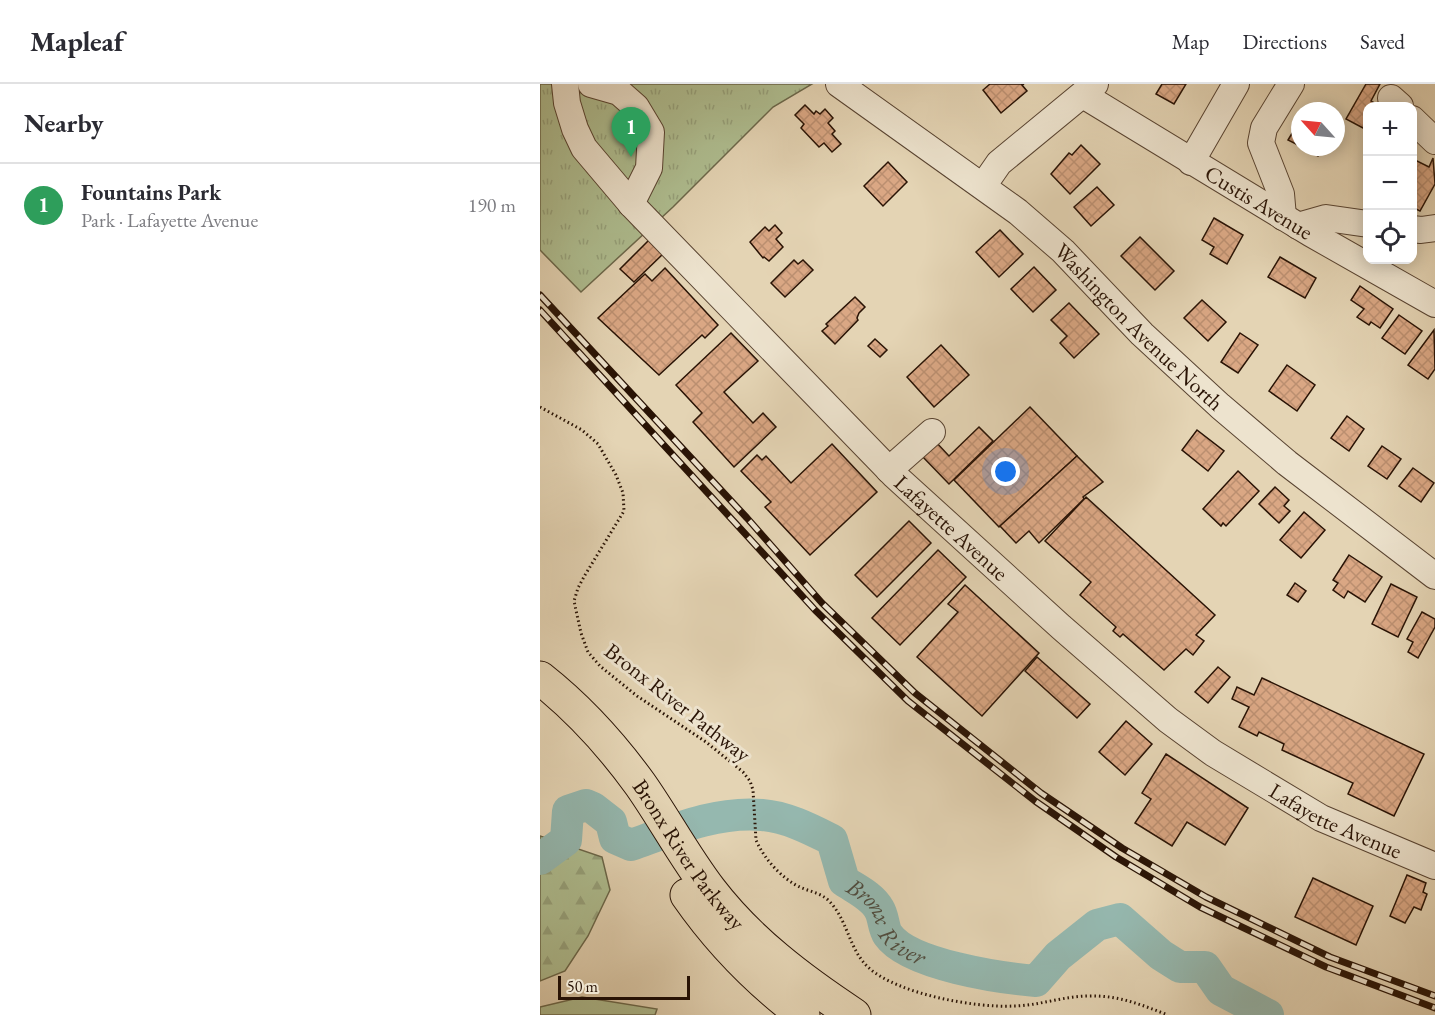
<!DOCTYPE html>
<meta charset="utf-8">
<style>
:root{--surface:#fff;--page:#f2f2f3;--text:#2b2b33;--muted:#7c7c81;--line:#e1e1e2;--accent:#0f766e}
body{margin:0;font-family:"EB Garamond",serif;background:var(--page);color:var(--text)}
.controls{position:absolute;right:18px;top:18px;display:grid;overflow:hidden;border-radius:12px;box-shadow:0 3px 15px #0003}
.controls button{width:54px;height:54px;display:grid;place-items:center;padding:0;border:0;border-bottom:2px solid var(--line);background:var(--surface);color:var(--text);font:30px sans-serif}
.compass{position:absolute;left:751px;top:18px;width:54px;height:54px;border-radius:50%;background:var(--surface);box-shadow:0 3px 15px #0003;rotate:297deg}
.scale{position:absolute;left:18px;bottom:15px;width:132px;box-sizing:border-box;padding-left:6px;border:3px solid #291305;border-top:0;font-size:16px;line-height:21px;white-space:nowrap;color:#291305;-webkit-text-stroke:4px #ede3ce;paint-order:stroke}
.you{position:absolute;left:466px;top:388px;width:21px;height:21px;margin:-15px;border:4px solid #fff;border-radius:50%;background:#1a73e8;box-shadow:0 0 0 9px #1a73e833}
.badge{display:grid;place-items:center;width:39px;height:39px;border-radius:50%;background:var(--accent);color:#fff;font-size:20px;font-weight:700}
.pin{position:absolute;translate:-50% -50px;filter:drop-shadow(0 2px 3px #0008)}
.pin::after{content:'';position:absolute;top:32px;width:21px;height:18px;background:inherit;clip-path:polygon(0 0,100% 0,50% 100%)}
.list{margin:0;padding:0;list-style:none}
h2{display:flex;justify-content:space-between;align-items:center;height:78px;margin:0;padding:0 24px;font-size:26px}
h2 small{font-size:20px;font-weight:400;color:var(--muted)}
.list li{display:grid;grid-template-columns:39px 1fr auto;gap:18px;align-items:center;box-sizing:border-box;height:84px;padding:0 24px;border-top:2px solid var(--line)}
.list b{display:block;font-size:22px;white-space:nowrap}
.list p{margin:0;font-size:20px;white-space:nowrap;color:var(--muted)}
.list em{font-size:20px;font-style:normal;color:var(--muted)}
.icon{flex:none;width:33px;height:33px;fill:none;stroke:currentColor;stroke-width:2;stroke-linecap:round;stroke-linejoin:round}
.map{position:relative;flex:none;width:895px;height:931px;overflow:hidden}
header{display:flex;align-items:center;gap:36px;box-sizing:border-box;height:84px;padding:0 30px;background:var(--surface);border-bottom:2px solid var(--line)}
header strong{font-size:28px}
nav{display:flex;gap:33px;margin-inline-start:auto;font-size:21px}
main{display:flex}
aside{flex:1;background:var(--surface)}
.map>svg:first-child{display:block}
.green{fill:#afbe91;stroke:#6c684b;stroke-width:1.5}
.forest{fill:url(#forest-firs);stroke:#6c684b;stroke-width:1.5}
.park{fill:url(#park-tufts);stroke:#6c684b;stroke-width:1.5}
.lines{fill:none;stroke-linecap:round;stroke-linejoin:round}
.river{stroke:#95b8af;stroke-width:32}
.building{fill:url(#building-cross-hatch);stroke:#291305;stroke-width:1.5}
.minor-casing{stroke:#584331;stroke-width:28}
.highway-casing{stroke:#291305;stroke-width:35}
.path{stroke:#291305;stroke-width:3;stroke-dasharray:1.5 3;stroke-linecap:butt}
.minor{stroke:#ede3ce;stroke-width:26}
.highway{stroke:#e4d4b4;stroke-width:33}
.rail-casing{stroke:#291305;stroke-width:7}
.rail{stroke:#ede3ce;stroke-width:4.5;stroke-dasharray:14;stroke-linecap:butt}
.labels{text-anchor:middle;stroke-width:6;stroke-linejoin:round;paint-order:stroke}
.street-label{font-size:22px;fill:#291305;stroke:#ede3ce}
.water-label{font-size:24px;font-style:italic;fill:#4f4d40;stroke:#ede3ce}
</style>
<header>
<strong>Mapleaf</strong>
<nav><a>Map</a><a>Directions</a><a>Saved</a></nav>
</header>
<main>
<aside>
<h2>Nearby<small></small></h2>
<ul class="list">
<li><span class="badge" style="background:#2e9e5b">1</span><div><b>Fountains Park</b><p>Park · Lafayette Avenue</p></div><em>190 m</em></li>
</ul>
</aside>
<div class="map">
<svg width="895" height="931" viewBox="0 0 895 931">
<defs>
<pattern id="forest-firs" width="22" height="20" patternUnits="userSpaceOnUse" patternTransform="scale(1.5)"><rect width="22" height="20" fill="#afbe91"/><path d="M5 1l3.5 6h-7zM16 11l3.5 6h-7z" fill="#97a27c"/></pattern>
<pattern id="park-tufts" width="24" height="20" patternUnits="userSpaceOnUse" patternTransform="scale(1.5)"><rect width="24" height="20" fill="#afbe91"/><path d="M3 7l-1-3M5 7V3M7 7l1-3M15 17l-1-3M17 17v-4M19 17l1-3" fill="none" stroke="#97a27c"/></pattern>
<pattern id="building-cross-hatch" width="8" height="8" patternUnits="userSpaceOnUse" patternTransform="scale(1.5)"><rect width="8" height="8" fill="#daa784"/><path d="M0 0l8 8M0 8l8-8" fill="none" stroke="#bb8f70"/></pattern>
</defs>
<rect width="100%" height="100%" fill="#e4d4b4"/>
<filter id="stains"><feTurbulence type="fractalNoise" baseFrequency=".00333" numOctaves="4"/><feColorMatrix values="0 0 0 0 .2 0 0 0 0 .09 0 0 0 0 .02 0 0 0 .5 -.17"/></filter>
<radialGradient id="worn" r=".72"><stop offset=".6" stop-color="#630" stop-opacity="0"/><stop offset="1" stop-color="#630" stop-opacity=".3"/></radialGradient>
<path class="green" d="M42,913l75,12 -2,6h-115v-8z"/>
<path class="forest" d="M0,752l62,21 8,33 -22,46 -23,35 -25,10z"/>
<path class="park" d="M0,0h272l-39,23 -100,100 -92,85 -41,-42z"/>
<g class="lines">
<path class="river" id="s1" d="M0,775l26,-19 2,-29 18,-6 7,3 18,14 4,16 16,7c42,-15 85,-34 131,-30 25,2 48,14 70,25l12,41c12,8 28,15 35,28 5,8 4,19 9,26 21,30 113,43 148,46l22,-25 39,-31 23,-6 41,36 19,12h25l16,23 47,25"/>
</g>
<g class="building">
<path d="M450,0h34l-2,1 5,6 -26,22 -18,-23z"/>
<path d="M622,0h24l-12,20 -18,-10z"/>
<path d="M826,0h14l-9,17 5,3 -1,2h-7v15l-5,7 -17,-9z"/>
<path d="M265,21l9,9 2,-3 4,3 5,-5 8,9 -5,5 7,8 -3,3 9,10 -9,8 -8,-9 -5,4 -18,-19 3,-4 -9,-9z"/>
<path d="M760,36v26l-12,-6z"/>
<path d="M541,61l19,19 -30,30 -19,-20 18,-21 3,2z"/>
<path d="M761,63h22l-5,9z"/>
<path d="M893,74l2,26 -15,27 -8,-4v-42l3,-5 14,7z"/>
<path d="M348,78l19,20 -24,24 -19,-20z"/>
<path d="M557,103l17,18 -23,21 -17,-19z"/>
<path d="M674,134l29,17 -16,29 -17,-10 4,-7 -12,-7z"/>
<path d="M235,141l7,8 -6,6 7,8 -14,14 -5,-4 -1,1 -13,-16 15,-15 4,4z"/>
<path d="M460,146l23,24 -24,23 -23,-25z"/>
<path d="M600,153l34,34 -19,19 -34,-34z"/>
<path d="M111,154l14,14 -31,30 -14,-13z"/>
<path d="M740,173l36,21 -11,20 -37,-21z"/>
<path d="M254,176l4,4 5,-4 10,10 -28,27 -14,-14z"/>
<path d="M494,183l22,23 -23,22 -22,-23z"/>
<path d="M125,184l53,57 -13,13 -3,-3 -43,40 -61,-57 47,-44 7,7z"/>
<path d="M820,202l33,23 -13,19 -9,-6 -2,3 -12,-8 7,-8 -13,-9z"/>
<path d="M315,213l10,10 -6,6 -2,5 1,2 -23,24 -13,-13 6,-5 -2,-2z"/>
<path d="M662,216l24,22 -18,19 -24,-23z"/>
<path d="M529,219l30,31 -25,24 -14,-15 7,-7 -16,-16z"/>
<path d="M859,231l23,16 -17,23 -23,-16z"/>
<path d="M894,246l1,39 -7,10 -20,-14z"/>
<path d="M191,249l27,28 -34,31 29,31 10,-10 13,14 -42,40 -41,-45 9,-9 -26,-28z"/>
<path d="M700,249l18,12 -20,28 -17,-11z"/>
<path d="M335,255l12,11 -7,7 -12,-11z"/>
<path d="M401,261l28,30 -35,32 -27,-30z"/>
<path d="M747,281l28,20 -18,26 -28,-20z"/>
<path d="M490,323l47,49 -78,71 -45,-47z"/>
<path d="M807,332l17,13 -15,22 -18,-13z"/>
<path d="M439,343l14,14 -44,43 -27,-28 14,-14 13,14z"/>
<path d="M657,346l27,21 -16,20 -26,-21z"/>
<path d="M292,360l45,48 -67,63 -45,-48 6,-5 -30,-31 16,-16 5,5 4,-4 25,27z"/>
<path d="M842,362l19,13 -14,20 -19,-13z"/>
<path d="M537,372l26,26 -20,15 1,2 -45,44 -10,-12 -13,12 -16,-17z"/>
<path d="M873,384l21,15 -13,19 -22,-16z"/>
<path d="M698,387l21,20 -33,35 -3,-3 -2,3 -18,-17z"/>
<path d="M735,403l14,13 -5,6 6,5 -11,12 -20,-19z"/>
<path d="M546,413l129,118 -19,20 8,6 -11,14 -7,-6 -22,21 -41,-36 -3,3 -7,-6 3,-4 -36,-32 11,-13 -46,-41z"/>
<path d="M764,428l21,18 -24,28 -21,-18z"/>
<path d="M369,437l22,22 -54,54 -22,-22z"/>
<path d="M398,466l28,27 -66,68 -28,-27z"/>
<path d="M809,471l33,22 -17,25 -17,-11 -4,7 -11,-8 5,-7 -5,-3z"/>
<path d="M755,499l11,8 -8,11 -11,-7z"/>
<path d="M851,500l26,13 -19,40 -26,-13z"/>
<path d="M425,501l74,68 -57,63 -65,-59 41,-45 -10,-8z"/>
<path d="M882,528l13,7v8l-17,31 -10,-6 5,-10 -6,-3z"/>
<path d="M497,573l53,47 -13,14 -52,-47z"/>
<path d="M678,583l12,10 -22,26 -13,-11z"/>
<path d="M722,594l162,76 -30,62 -46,-22 5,-11 -71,-33 2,-6 -25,-12 -2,4 -18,-9 10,-20 -17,-8 5,-12 17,8z"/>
<path d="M586,637l26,23 -27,31 -26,-23z"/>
<path d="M626,670l82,54 -23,37 -38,-23 -15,24 -37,-23 16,-24 -9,-6z"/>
<path d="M867,791l19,8 -3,9 4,2 -6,16 -7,-3 -9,16 -15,-7z"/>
<path d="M773,794l60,28 -17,39 -61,-28z"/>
</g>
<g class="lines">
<defs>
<g id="minor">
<path id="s2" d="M25,0l2,19 8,26 9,19 49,58 262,270 166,151 107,93 45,33 108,65 114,48"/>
<path d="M51,0l28,8 17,15 15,25 -2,36 -18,36"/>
<path id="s3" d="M299,0l179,128 45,39 79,83 78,72 67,57 148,113"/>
<path id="s4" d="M543,11l227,138 125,71"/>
<path d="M851,14l9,8"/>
<path d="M872,35l23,22"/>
<path d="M651,78l45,-78"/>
<path d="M443,102l16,-23 96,-79"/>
<path d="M743,133l-2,-23 -20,-51 3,-15 27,-44"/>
<path d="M758,142l28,-8 42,6"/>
<path d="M872,145l9,1 14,-2"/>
<path d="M349,386l43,-38"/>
</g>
<g id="highway">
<path id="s5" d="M0,594c38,30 71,66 100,106 24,34 44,72 70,106 39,51 91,90 144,125"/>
<path d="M147,811c32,46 71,86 116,120"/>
</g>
</defs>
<use href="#minor" class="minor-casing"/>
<use href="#highway" class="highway-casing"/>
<path class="path" d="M0,323l42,23 16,14 18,31 7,18 1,18 -39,64 -7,13 -4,13 7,32 7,19 12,14 37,30 69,46 37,30 7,9 3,9 3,50c8,19 27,40 46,48 10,4 21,6 28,14 18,19 19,48 39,66 29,26 106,40 144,38 25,0 50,-10 76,-10 29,-1 53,9 79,19"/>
<use href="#minor" class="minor"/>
<use href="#highway" class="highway"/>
<defs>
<g id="rail">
<path d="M0,211l207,223 75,85 93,90 126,100 81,55 84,49 124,60 105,39"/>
<path d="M0,226l275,300 93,91 127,100 81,56 84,50 126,60 109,41"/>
</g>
</defs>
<use href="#rail" class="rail-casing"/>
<use href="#rail" class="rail"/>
</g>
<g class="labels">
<g class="street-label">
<text dy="8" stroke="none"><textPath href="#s4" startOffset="206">Custis Avenue</textPath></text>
<text dy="8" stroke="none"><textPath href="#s3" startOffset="387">Washington Avenue North</textPath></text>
<text dy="8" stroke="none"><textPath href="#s2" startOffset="596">Lafayette Avenue</textPath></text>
<text transform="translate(138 618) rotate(38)" y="8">Bronx River Pathway</text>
<text dy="8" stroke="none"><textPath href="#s2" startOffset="1082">Lafayette Avenue</textPath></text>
<text dy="8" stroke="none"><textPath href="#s5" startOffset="232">Bronx River Parkway</textPath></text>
</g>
<g class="water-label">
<text dy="8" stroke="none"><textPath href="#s1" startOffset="459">Bronx River</textPath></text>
</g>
</g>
<rect width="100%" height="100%" filter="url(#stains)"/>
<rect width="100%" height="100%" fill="url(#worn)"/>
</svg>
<div class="controls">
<button>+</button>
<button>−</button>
<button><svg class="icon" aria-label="locate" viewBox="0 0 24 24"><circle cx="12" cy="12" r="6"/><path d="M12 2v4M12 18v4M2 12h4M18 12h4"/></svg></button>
</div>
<svg class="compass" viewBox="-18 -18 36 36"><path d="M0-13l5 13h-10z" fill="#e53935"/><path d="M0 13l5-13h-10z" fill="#7c7c81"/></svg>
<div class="scale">50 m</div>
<div class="you"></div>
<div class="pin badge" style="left:91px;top:73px;background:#2e9e5b">1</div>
</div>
</main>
